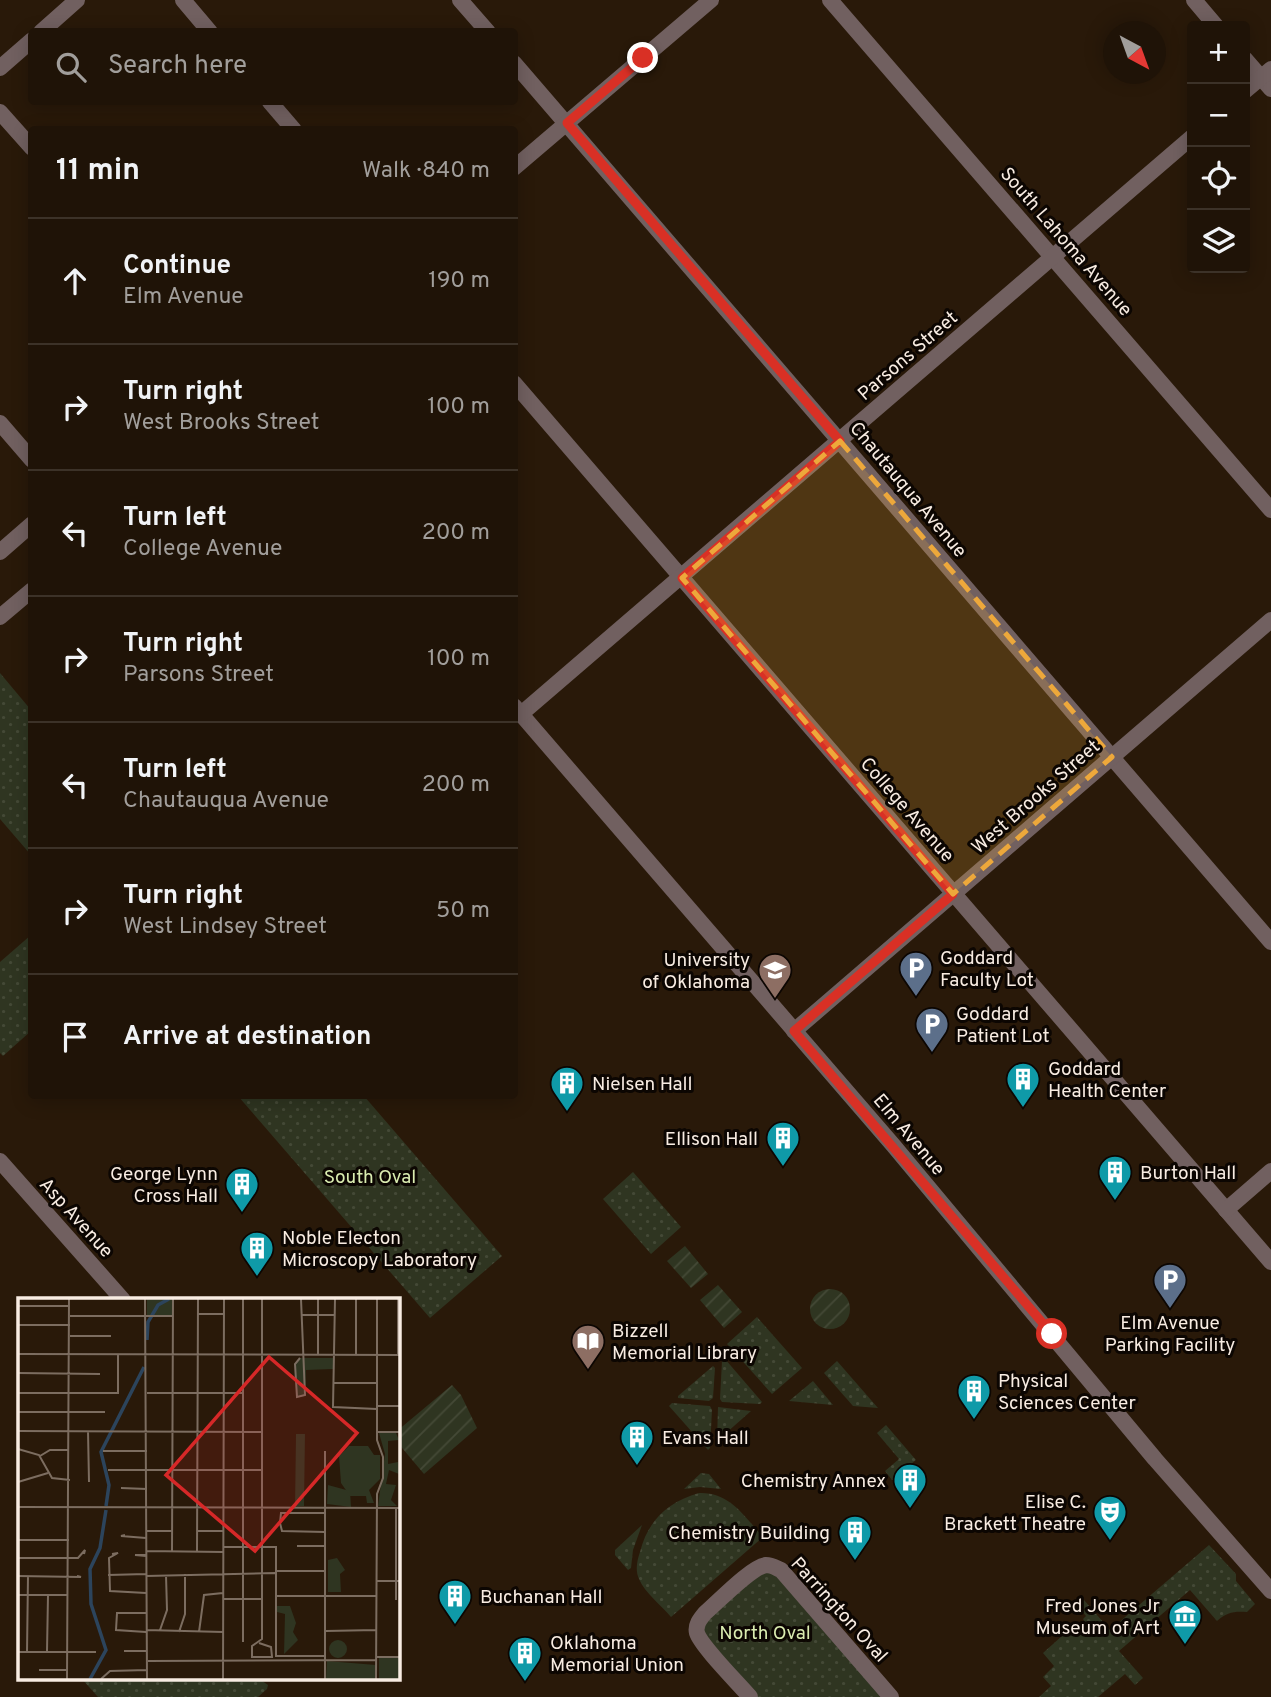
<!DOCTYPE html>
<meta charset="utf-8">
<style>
:root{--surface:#1f1307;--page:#2c2015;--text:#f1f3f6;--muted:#a19e9b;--line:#3c3228}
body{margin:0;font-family:Overpass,sans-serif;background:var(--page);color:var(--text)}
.controls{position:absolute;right:21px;top:21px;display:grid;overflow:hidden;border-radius:7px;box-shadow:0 4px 18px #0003}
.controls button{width:63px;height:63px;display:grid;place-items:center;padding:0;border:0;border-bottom:2px solid var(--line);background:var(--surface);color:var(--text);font:35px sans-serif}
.compass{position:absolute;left:1103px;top:21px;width:63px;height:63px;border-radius:50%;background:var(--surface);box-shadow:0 4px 18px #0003;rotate:139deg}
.stop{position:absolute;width:21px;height:21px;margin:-16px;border:5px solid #d93025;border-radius:50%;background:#fff}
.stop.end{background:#d93025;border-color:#fff;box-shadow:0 2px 7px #0008}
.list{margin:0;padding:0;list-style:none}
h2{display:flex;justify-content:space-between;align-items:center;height:91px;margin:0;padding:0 28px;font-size:30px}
h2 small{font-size:23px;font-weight:400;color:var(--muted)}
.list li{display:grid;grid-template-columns:46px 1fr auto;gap:21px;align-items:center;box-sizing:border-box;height:126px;padding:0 28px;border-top:2px solid var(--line)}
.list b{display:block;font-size:26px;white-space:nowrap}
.list p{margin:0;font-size:23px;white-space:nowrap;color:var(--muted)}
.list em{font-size:23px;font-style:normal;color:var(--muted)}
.icon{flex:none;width:38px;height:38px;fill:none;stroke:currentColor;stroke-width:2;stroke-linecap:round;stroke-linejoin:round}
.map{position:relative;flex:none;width:1271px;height:1697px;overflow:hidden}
.search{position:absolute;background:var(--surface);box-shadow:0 4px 18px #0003;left:28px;top:28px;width:490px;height:77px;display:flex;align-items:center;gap:18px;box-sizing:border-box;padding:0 24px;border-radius:7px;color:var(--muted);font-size:26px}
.panel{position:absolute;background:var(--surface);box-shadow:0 4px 18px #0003;left:28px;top:126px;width:490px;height:973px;border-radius:7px}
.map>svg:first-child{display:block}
.grass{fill:url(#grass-dots)}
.garden{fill:url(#garden-furrows)}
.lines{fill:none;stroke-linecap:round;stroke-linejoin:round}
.minor{stroke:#716060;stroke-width:16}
.route{stroke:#d93025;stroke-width:9}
.marked{fill:#eda83b;fill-opacity:0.2;stroke:#eda83b;stroke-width:5;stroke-dasharray:14 9;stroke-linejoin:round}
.labels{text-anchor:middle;stroke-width:6;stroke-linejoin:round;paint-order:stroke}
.street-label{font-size:19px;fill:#f8ece2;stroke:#0c0602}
.poi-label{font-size:19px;fill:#f8ece2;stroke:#0c0602;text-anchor:start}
.park-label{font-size:19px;fill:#daecb0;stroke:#0c0602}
.inset-river{fill:none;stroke:#2c445c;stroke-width:3.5}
.inset-road{fill:none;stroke:#7c6d60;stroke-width:2}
.view{fill:#d62828;fill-opacity:0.15;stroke:#d62828;stroke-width:3.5}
.inset-edge{fill:none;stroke:#f8ece2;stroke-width:3.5}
</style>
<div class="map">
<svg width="1271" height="1697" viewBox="0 0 1271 1697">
<defs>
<pattern id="grass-dots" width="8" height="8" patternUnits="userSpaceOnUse" patternTransform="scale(1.75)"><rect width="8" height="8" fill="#2f3521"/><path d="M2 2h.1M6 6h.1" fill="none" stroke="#444936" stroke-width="1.8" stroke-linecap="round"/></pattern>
<pattern id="garden-furrows" width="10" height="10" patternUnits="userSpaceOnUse" patternTransform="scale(1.75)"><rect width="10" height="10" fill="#2f3521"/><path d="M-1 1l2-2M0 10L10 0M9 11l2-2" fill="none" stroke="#444936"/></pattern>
</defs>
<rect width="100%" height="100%" fill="#291909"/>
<g class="grass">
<path d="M0,673l31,37v145l-31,-36z"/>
<path d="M31,935v96l-28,25 -3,-3v-91z"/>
<path d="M238,1096h126l138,160 -72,62z"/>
<path d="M633,1172l48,55 -30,27 -48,-55z"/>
<path d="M757,1317l45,51 -30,26 -45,-50z"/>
<path d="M725,1359l37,43 -2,2 -38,-2 -2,-3 2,-38z"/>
<path d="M837,1361l41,47 -25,-2 -29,-33z"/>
<path d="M713,1366l2,2 -2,30 -4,3 -31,-3v-2z"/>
<path d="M813,1381l20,24 -44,-4z"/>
<path d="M672,1403l38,3 2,4 -2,38 -2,2 -39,-44z"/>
<path d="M718,1407l33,4 -34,30z"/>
<path d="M886,1425l30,35 -24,20 -7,-9 14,-12 -22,-26z"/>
<path d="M701,1473l8,1 12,15 -21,-2 -16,2z"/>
<path d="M699,1493c31,-1 45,23 64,44l-92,80c-10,-12 -26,-24 -32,-38 -4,-9 -2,-18 1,-27 8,-32 28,-50 59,-59z"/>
<path d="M642,1525l-9,25 -2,18 -3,2 -13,-15v-5z"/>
<path d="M1209,1545l27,29v7l19,23 -8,8c-13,-1 -20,0 -30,9l-27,-31 -71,61 24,27 -8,7 -10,-11 -27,23h-59l12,-11 -8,-9 11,-11 -11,-13 29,-26 5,6 10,-8 -4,-6 3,-3 -9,-11 7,-5 26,30z"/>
<path d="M768,1565l123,132h-141l-53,-72z"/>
<path d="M81,1678h177l10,7 -1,4 -9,8h-160z"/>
</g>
<g class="garden">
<path d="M685,1246l23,28 -17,14 -24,-27z"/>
<path d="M718,1285l24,27 -18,16 -24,-28z"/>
<circle cx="830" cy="1309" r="20"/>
<path d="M452,1385l9,10 16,33 -53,46 -27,-32v-11z"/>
</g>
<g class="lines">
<g class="minor">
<path d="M183,0l27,32"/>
<path d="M460,0l28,32"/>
<path d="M830,0l441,510"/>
<path d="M1194,0l22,26"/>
<path d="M41,32l36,-32"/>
<path d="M1245,59l26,30"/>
<path d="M514,63l757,879"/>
<path d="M0,68l32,-28"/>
<path d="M1245,91l26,-22"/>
<path d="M270,102l24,28"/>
<path d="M0,112l32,36"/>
<path d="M514,168l197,-168"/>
<path d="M514,383l757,879"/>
<path d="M0,423l32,37"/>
<path d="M0,552l32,-28"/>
<path d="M0,617l32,-27"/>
<path d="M514,706l379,439 262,314 116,132"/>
<path d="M521,714l671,-577"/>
<path d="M794,1031l477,-411"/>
<path d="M0,1161l123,139"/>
<path d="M1226,1210l45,-39"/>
<path d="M750,1697c-11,-13 -49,-51 -53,-64 -2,-8 3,-14 8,-20 13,-11 46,-46 61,-48 6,0 10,3 15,5l110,127"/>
</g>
</g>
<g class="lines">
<path class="route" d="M643,58l-76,65 273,318 -158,137 271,316 -159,137 258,303"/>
</g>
<path class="marked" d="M840,441l272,316 -159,137 -271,-316z"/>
<defs>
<symbol id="parking-pin" viewBox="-11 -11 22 30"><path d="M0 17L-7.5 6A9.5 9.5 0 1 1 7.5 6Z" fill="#5c6f8a" stroke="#0c0602"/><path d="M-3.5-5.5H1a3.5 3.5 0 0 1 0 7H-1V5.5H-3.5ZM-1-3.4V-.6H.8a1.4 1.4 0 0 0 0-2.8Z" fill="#fff"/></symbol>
<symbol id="university-pin" viewBox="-11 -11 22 30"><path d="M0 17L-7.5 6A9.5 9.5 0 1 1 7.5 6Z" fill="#8d6e63" stroke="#0c0602"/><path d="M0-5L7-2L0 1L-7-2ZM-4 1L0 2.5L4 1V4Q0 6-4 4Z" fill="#fff"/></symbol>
<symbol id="building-pin" viewBox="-11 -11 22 30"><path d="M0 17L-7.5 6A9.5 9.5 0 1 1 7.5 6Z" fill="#0f9aa8" stroke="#0c0602"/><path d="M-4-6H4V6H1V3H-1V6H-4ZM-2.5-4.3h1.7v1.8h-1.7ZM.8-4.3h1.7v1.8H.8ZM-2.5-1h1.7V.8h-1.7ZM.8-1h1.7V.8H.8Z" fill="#fff"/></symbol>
<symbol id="library-pin" viewBox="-11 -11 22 30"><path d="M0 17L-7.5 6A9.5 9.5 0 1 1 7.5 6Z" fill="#8d6e63" stroke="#0c0602"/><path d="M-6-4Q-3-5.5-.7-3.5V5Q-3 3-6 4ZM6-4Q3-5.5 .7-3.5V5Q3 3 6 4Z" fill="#fff"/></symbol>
<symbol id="theatre-pin" viewBox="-11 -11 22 30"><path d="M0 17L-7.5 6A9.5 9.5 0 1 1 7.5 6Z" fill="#0f9aa8" stroke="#0c0602"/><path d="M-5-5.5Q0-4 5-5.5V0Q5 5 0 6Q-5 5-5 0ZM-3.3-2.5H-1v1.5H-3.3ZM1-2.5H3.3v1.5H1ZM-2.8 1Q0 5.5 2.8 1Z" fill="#fff"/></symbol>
<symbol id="museum-pin" viewBox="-11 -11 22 30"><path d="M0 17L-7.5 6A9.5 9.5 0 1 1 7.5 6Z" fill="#0f9aa8" stroke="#0c0602"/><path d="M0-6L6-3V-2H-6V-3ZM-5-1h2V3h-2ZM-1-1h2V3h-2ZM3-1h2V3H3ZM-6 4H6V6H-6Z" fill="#fff"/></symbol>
</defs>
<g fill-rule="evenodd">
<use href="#parking-pin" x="897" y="949" width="38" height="52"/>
<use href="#university-pin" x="756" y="951" width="38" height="52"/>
<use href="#parking-pin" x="913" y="1005" width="38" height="52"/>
<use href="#building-pin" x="1004" y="1060" width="38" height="52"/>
<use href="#building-pin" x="548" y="1064" width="38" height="52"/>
<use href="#building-pin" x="764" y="1119" width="38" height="52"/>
<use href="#building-pin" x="1096" y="1153" width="38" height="52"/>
<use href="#building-pin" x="223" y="1165" width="38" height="52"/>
<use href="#building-pin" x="238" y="1229" width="38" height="52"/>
<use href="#parking-pin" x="1151" y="1261" width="38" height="52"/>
<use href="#library-pin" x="569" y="1322" width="38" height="52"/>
<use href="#building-pin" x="955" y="1372" width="38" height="52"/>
<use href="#building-pin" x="618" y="1418" width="38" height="52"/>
<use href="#building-pin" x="891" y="1461" width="38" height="52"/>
<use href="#theatre-pin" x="1091" y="1493" width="38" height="52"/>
<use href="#building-pin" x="836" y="1513" width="38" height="52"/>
<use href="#building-pin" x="436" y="1577" width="38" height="52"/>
<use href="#museum-pin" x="1166" y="1597" width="38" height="52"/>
<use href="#building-pin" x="506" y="1634" width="38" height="52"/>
</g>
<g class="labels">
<g class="street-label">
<text transform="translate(1067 241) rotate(49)" y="7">South Lahoma Avenue</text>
<text transform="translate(907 355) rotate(-41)" y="7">Parsons Street</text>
<text transform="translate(909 489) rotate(50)" y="7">Chautauqua Avenue</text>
<text transform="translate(1035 796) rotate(-41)" y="7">West Brooks Street</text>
<text transform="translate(908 809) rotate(49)" y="7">College Avenue</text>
<text transform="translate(910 1134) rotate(50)" y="7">Elm Avenue</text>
<text transform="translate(77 1217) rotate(48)" y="7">Asp Avenue</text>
<text transform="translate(840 1609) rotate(48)" y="7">Parrington Oval</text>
</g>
<g class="poi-label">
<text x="940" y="964">Goddard<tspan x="940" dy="22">Faculty Lot</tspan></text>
<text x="750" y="966" text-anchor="end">University<tspan x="750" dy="22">of Oklahoma</tspan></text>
<text x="956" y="1020">Goddard<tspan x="956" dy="22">Patient Lot</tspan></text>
<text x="1048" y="1075">Goddard<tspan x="1048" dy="22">Health Center</tspan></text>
<text x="592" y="1090">Nielsen Hall</text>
<text x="758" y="1145" text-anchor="end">Ellison Hall</text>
<text x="1140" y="1179">Burton Hall</text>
<text x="218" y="1180" text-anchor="end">George Lynn<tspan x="218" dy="22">Cross Hall</tspan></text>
<text x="282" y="1244">Noble Electon<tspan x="282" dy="22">Microscopy Laboratory</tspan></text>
<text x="1170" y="1329" text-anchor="middle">Elm Avenue<tspan x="1170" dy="22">Parking Facility</tspan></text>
<text x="612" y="1337">Bizzell<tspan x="612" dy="22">Memorial Library</tspan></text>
<text x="998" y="1387">Physical<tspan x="998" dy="22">Sciences Center</tspan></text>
<text x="662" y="1444">Evans Hall</text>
<text x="886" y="1487" text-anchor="end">Chemistry Annex</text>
<text x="1086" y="1508" text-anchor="end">Elise C.<tspan x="1086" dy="22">Brackett Theatre</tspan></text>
<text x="830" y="1539" text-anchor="end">Chemistry Building</text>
<text x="480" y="1603">Buchanan Hall</text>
<text x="1160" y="1612" text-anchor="end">Fred Jones Jr<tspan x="1160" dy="22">Museum of Art</tspan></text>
<text x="550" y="1649">Oklahoma<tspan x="550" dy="22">Memorial Union</tspan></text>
</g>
<g class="park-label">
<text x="370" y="1183">South Oval</text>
<text x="765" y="1639">North Oval</text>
</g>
</g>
<g transform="translate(18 1298)">
<rect width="382" height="382" fill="#291909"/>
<path d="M129,1h25v16h-25zM282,60h33v11l-27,1 -1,26 -8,1 -2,-33zM361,135h17l3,7 -11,1v23l10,-2 1,12 -10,-4 -3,14 10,1 -5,15 6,6h-19l7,-52zM278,136h9l-1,72h-9zM310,187l22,6 1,16 -24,-3zM319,260l8,12 -5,4 1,18h-13v-32zM259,308h13l6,17 -3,9 5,8 -14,14 1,-40 -8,-2zM361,360h20v21h-20zM309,363l49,4v14h-50z" fill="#2f3521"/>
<path d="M331,148h19l6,9h6v24l-11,11 5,13h-7l-1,-7h-16l-9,-13 -2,-27zM311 351a9 9 0 1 1 18 0a9 9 0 1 1-18 0Z" fill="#2f3521"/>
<path class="inset-river" d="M129,42l1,-18 10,-17 11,-6M88,208l3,-21 -8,-33 43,-85M72,381l16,-29 -15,-46 -1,-35 10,-21 6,-38"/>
<path class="inset-road" d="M127,1l2,380M225,1v343M300,1v56M317,1l-2,108 44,2M0,8h51M180,16h26M284,17h32M52,18h103M0,27h52M52,38h41M0,56l382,1M338,57v-56M380,57v-56M282,60l-5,6 2,33 8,-2 -4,-96M0,75l82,1M316,85h43M0,95h100v-38M129,95h96M359,108h23M0,114h87M0,133l244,1M70,133l1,51M359,134h23M0,151l21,6 13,23 18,2M85,153h44M307,153v228M22,158l10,-6h19M90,172h154M0,184l30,-9M103,190l26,1M0,209l382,1M307,215h-44l-1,10 2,8 43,1M128,233h26M179,233h26M107,237l-4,1 25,2M0,242h51M279,248h29M205,249h53v109h49M128,253l77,1M154,254l1,-253M179,254l1,-253M94,256l6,-1 -9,5 1,33 36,2M128,258l-11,-1h11M0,260h60l7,-8 -1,4M257,273h50M90,277l38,-1M0,278l63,1 -4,-1M128,278l129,-3M359,283h23M0,297h50M258,298h101M205,301h38M378,302v-92M128,315h-29l-1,17 30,2M128,332l77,2M142,332l7,-20 -1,-35M308,333l50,-1M161,334l6,-18v-40M181,334l5,-37 19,-2M241,345l12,4 1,10h-20v-11l10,-7v-340M29,353l1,-56M106,353h22M0,354h78M9,354l1,-76M358,359h24M130,363l228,-1M21,372h29M49,381l2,-380M83,381l9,-8 37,-1M205,381l1,-380M358,381l1,-185 6,-16v-21l-6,-17v-141"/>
<path class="view" d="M251,59l88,76 -102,118 -89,-76z"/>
<rect width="382" height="382" class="inset-edge"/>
</g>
</svg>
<div class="controls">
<button>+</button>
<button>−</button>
<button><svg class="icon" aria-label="locate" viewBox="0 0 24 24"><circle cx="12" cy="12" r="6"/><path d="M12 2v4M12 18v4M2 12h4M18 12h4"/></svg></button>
<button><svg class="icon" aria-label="layers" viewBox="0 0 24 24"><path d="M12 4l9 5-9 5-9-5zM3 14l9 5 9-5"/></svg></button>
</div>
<svg class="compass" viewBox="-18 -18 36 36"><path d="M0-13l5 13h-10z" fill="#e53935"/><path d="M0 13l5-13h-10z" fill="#a19e9b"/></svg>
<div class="stop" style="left:1052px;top:1334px"></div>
<div class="stop end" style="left:643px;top:58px"></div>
<div class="search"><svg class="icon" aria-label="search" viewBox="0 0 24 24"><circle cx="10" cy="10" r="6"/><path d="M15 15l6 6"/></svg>Search here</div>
<section class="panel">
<h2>11 min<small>Walk · 840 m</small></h2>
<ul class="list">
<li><svg class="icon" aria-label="ahead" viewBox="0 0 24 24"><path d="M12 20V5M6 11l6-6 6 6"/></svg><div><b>Continue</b><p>Elm Avenue</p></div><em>190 m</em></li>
<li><svg class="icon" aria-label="right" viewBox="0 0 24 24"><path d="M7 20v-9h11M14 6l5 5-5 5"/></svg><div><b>Turn right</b><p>West Brooks Street</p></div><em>100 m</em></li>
<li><svg class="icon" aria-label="left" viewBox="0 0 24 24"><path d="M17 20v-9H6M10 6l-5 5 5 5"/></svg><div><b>Turn left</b><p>College Avenue</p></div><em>200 m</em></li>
<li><svg class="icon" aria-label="right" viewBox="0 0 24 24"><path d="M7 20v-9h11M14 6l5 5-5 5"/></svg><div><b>Turn right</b><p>Parsons Street</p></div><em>100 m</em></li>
<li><svg class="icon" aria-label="left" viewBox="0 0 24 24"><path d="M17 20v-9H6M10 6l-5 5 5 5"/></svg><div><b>Turn left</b><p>Chautauqua Avenue</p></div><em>200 m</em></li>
<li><svg class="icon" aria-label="right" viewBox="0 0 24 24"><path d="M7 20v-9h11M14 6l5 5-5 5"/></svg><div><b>Turn right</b><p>West Lindsey Street</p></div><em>50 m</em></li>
<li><svg class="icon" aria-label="arrive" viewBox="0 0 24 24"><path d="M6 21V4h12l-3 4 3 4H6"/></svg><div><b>Arrive at destination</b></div></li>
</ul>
</section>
</div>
